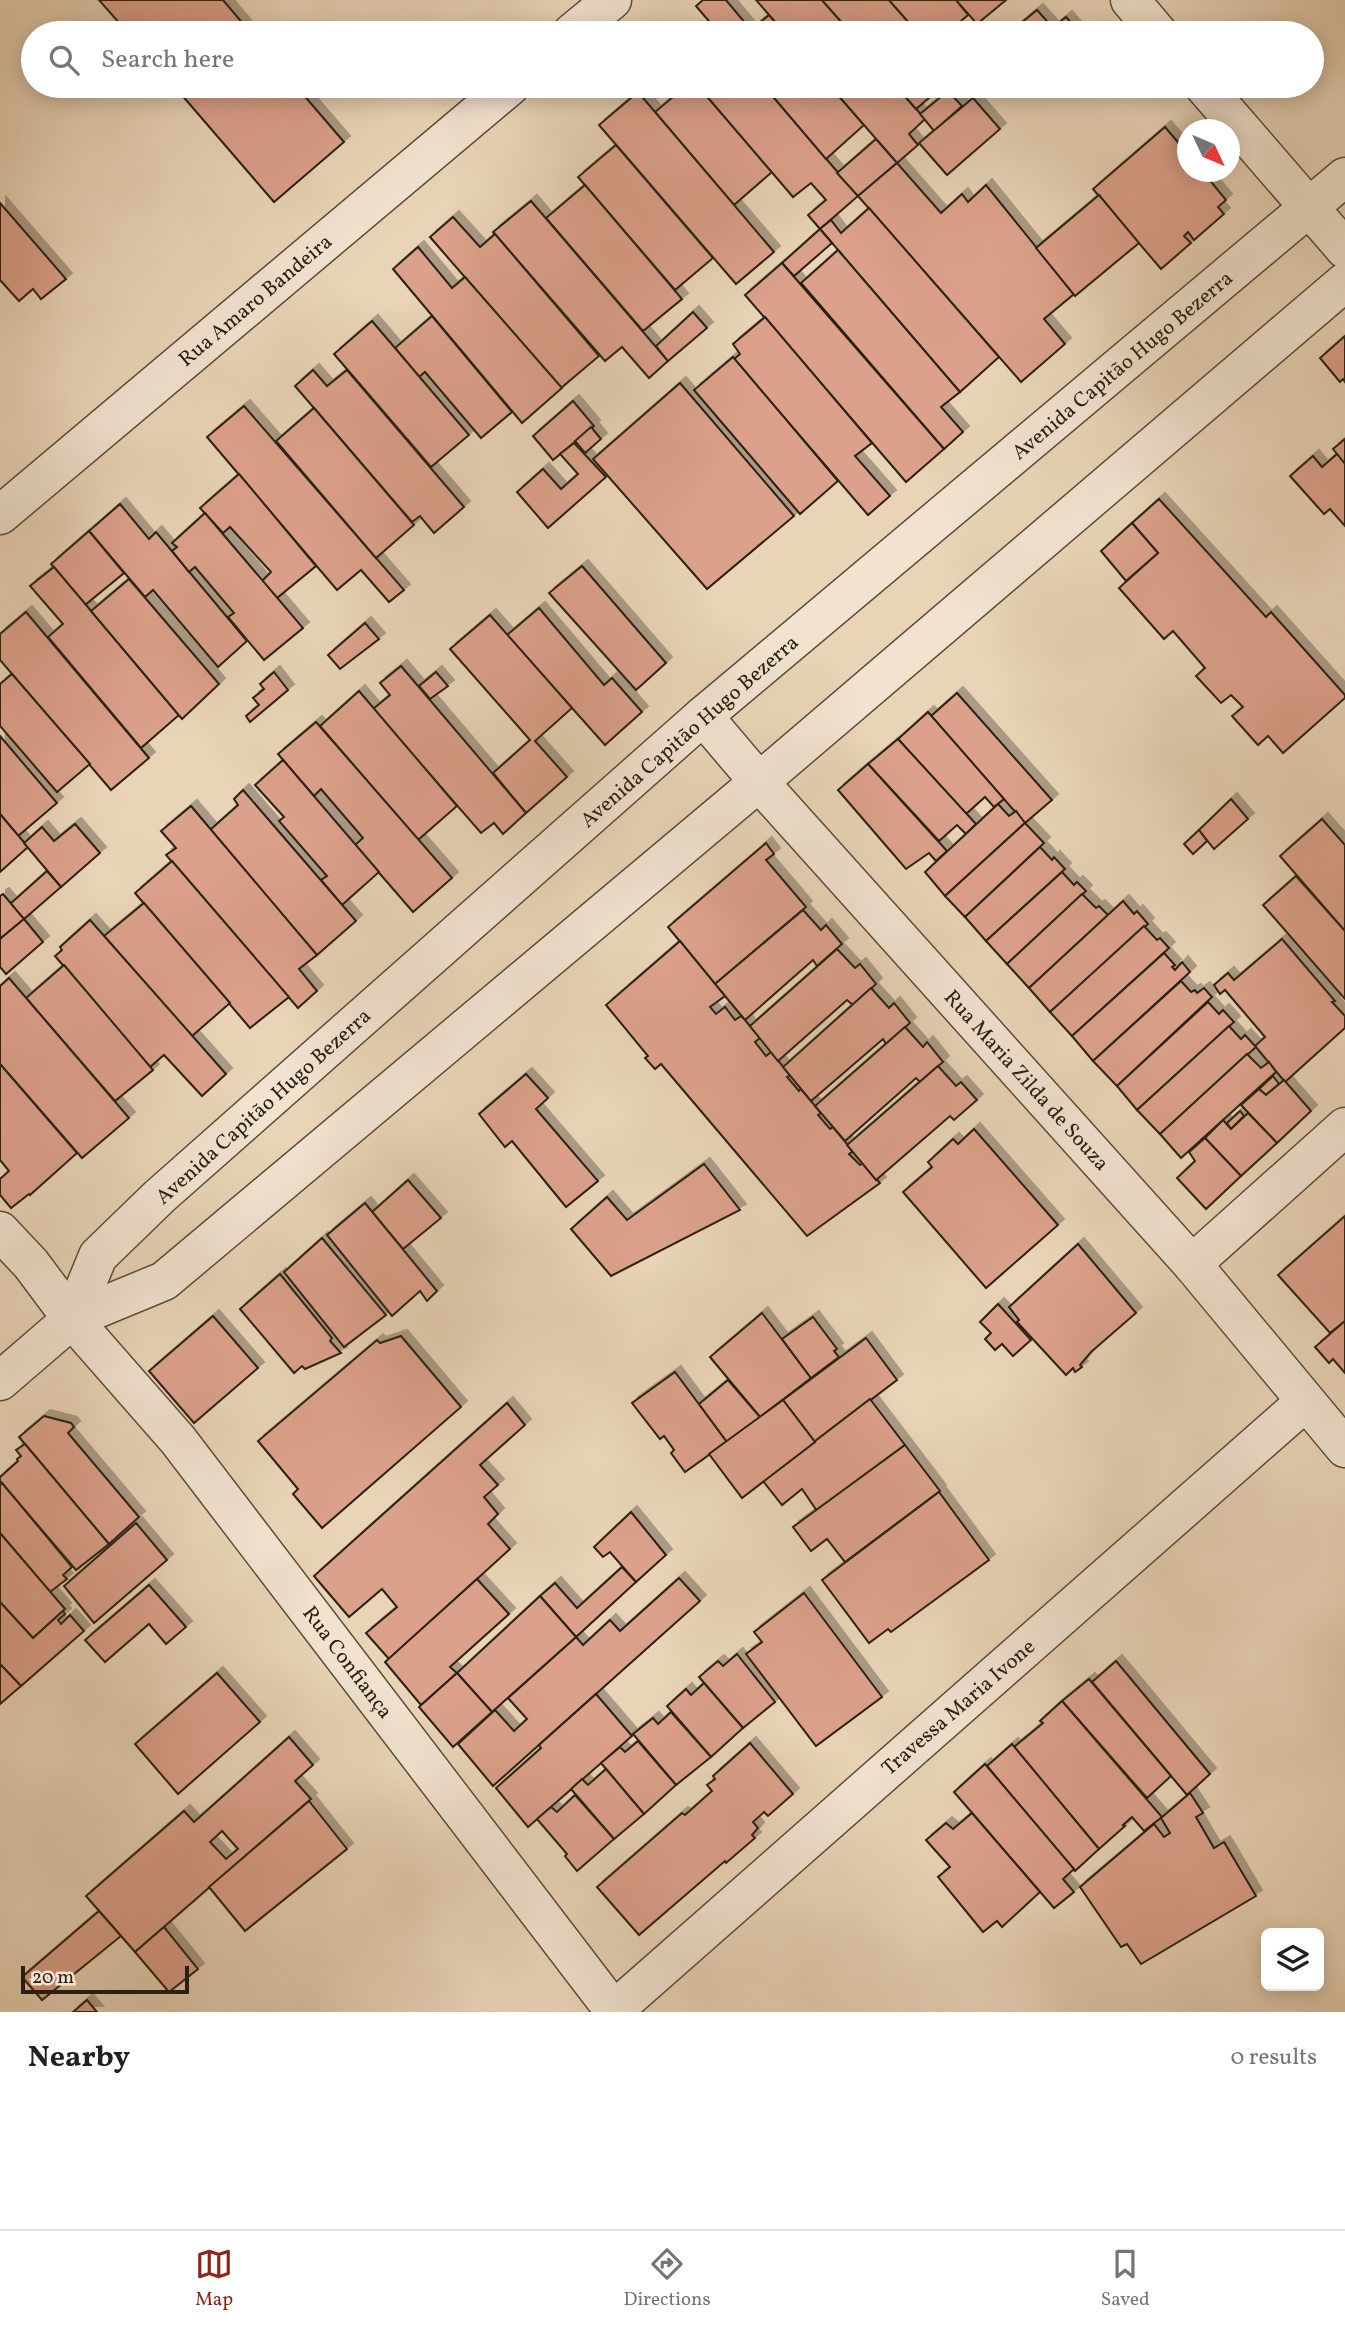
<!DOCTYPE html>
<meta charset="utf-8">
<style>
:root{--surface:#fff;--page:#f2f2f2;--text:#202124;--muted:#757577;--line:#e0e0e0;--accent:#8f2418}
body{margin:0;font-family:Vollkorn,serif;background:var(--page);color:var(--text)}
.controls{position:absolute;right:21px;bottom:21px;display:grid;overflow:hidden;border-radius:10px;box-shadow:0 4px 18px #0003}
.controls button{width:63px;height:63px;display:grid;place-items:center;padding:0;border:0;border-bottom:2px solid var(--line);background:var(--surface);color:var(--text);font:35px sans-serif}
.compass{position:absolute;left:1177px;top:119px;width:63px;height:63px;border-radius:50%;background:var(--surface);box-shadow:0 4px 18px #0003;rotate:134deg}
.scale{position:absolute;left:21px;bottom:18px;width:168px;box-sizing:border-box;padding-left:7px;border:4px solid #2b2012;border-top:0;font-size:19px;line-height:24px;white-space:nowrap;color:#2b2012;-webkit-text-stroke:5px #f1e3d0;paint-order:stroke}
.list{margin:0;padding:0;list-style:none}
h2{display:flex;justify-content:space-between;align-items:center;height:91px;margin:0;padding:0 28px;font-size:30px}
h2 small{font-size:23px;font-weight:400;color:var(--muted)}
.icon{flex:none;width:38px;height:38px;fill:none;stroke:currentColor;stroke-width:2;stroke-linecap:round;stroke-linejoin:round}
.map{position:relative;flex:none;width:1345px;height:2012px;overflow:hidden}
.search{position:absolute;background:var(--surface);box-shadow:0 4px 18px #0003;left:21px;right:21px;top:21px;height:77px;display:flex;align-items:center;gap:18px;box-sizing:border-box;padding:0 24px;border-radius:38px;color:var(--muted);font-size:26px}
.sheet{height:217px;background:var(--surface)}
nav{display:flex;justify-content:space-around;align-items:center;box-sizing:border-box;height:98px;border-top:2px solid var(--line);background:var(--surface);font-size:19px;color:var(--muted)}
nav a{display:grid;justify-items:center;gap:4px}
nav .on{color:var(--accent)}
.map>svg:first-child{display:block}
.building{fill:#dca18b;stroke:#2b2012;stroke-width:2;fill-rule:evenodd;filter:url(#shadow)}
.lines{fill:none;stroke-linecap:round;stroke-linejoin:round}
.street-casing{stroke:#5a4d3b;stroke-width:41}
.street{stroke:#f1e3d0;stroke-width:38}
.labels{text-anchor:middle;stroke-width:5;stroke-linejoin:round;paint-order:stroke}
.street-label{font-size:21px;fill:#2b2012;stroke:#f1e3d0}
</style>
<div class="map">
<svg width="1345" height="2012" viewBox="0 0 1345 2012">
<defs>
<filter id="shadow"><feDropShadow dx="6" dy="-6" stdDeviation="0" flood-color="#0004"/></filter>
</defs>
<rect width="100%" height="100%" fill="#e9d4b7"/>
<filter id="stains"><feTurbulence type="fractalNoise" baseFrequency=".00286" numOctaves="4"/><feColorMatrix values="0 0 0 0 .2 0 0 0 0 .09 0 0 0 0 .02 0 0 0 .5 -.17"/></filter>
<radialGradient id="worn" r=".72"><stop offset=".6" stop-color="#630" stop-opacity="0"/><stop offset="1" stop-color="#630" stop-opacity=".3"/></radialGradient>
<g class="building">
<path d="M99,0h124l28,33h-123z"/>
<path d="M703,0h23l25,30 18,-15 16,18h-66l-23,-27z"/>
<path d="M756,0h66l29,33h-66z"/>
<path d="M822,0h67l29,33h-67z"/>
<path d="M889,0h67l12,15 -21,18h-29z"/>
<path d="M956,0h50l-29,24z"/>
<path d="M1037,10l16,18 -5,5h-39z"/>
<path d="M1066,17l14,16h-32l5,-5z"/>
<path d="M174,86h122l48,56 -70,60z"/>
<path d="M686,86h12l74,86 -38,33 -79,-93z"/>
<path d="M698,86h66l94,110 -38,33 -12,-14 18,-15 -15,-17 -18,14z"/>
<path d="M764,86h66l34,39 -38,34z"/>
<path d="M830,86h66l29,33 -16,15 9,11 -21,18z"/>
<path d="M896,86h47l-27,23z"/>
<path d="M948,91l14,15 -28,25 -14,-17z"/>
<path d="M638,92l136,160 -38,32 -137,-159z"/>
<path d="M973,98l27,31 -53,46 -28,-32z"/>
<path d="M1165,127l23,27v18h15l23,28 -8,7 6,7 -30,26 -6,-8 -4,4 7,7 -30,26 -68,-80z"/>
<path d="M876,139l21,24 -39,33 -21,-23z"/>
<path d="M616,145l97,113 -38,32 -97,-113z"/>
<path d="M897,163l44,50 21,-19 6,8 18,-17 88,109 -30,25 21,25 -44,38 -163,-186z"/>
<path d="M585,185l97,114 -39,32 -97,-113z"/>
<path d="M1099,195l40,48 -64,53 -39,-48z"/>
<path d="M531,201l137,160 -19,17 -27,-31 -17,14 -112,-129z"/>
<path d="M0,203l66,76 -25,20 -8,-10 -14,12 -19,-21z"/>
<path d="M869,208l130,149 -39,35 -140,-163 11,-9 10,13z"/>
<path d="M453,217l27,30 15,-13 104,122 -38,32 -131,-151z"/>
<path d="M820,229l12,14 -38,33 -12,-13z"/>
<path d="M418,247l34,41 13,-11 97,111 -40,35 -129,-154z"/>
<path d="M838,250l122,142 -19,15 22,25 -19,17 -143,-166z"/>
<path d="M782,263l162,186 -38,33 -161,-187z"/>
<path d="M693,312l14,16 -39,33 -12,-15z"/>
<path d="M432,316l80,96 -31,26 -56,-66 -6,5 -24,-29z"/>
<path d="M765,317l107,126 -17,13 35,40 -22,19 -134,-156 6,-5 -7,-10z"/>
<path d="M372,321l97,114 -38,32 -97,-113z"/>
<path d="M1345,336v46l-2,-3 -3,3 -20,-24z"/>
<path d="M733,357l105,124 -38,33 -106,-124z"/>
<path d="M313,370l14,16 20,-16 117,137 -30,26 -14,-17 -8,6 -117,-136z"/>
<path d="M680,383l114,133 -87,73 -114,-130z"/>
<path d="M573,401l21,25 -41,34 -20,-24z"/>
<path d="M244,406l160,184 -15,12 -28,-32 -24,20 -130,-153z"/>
<path d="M314,408l100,117 -38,33 -100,-117z"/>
<path d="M591,427l10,12 -16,14 -10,-12z"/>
<path d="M1345,439v25l-12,-15z"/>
<path d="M574,443l32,34 -58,51 -31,-36 26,-23 18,20 17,-15 -18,-20z"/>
<path d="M1337,454l8,10v62l-15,-17 -6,5 -34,-38 23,-20 9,11z"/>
<path d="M239,474l77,92 -39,32 -15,-17 9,-9 -41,-45 -7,6 -23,-25z"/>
<path d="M1159,499l107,118 5,-5 74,83v3l-62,55 -15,-17 -10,9 -26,-29 11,-9 -12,-12 -10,8 -25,-27 9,-8 -32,-37 -9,8 -45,-51 39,-35 -26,-30z"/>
<path d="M120,504l29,35 7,-7 91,109 -29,26 -65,-77 -8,7 -56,-66z"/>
<path d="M205,513l98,115 -39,32 -36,-43 6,-4 -39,-46 -6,5 -17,-21 5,-4 -5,-4z"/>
<path d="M1132,523l26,30 -32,28 -25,-30z"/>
<path d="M89,531l35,42 -39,32 -34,-41z"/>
<path d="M582,566l84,97 -30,27 -87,-97z"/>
<path d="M54,567l125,148 -38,33 -93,-111 15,-13 -33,-38z"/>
<path d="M129,579l90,105 -37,35 -91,-108z"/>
<path d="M539,608l65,77 8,-7 30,34 -37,33 -98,-110z"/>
<path d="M26,612l123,146 -38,32 -111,-130v-26z"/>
<path d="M490,615l82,93 -37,33 32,36 -41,36 -33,-40 37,-33 -80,-91z"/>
<path d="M365,623l14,16 -39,30 -12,-14z"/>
<path d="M401,666l125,147 -23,21 -9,-11 -13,10 -108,-124 17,-14 -10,-12z"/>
<path d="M274,672l14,18 -38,32 -4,-6 13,-11 -6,-7 11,-9 -4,-5z"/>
<path d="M436,672l12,14 -18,13 -11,-13z"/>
<path d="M12,674l78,90 -33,28 -57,-66v-42z"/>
<path d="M359,691l98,115 -39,34 -98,-114z"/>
<path d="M957,693l95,107 -27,23 -94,-107z"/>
<path d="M928,712l76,87 -10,8 -9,-10 -19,17 -68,-75z"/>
<path d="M316,722l136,156 -39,34 -58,-67 8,-7 -42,-49 -7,7 -36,-42z"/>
<path d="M0,736l57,67 -39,33 -18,-22z"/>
<path d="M898,739l78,85 -10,10 -9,-9 -18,16 -71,-77z"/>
<path d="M283,760l96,112 -37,33 -21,-25 6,-4 -48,-55 5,-4 -29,-32z"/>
<path d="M868,764l79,87 -11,10 -7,-8 -23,16 -68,-79z"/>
<path d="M243,790l113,131 -39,34 -107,-125 28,-25 -4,-6z"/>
<path d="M1231,799l17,20 -34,30 -15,-19z"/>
<path d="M998,804l11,12 7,-5 9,12 -80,73 -20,-24z"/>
<path d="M191,806l126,149 -18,14 18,22 -19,17 -132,-153 10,-7 -15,-17z"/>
<path d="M0,814l28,33 -28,25z"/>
<path d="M1322,819l23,26v86l-65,-75z"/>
<path d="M1025,823l19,20 -79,74 -20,-21z"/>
<path d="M75,824l25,29 -39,34 -37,-44 18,-16 12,14z"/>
<path d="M1199,830l8,11 -14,13 -9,-10z"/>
<path d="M766,843l8,11 -8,6 40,47 -91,77 -47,-57z"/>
<path d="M1040,847l12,13 2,-3 11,12 -79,72 -21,-24z"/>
<path d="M172,861l117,136 -39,31 -115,-135z"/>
<path d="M47,871l14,16 -37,32 -14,-15z"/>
<path d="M1062,872l12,13 3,-3 9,9 -79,73 -21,-23z"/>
<path d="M1296,876l49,55v68l-82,-94z"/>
<path d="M3,894l21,25 -24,20v-43z"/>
<path d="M1082,894l14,14 3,-2 9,9 -79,73 -22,-24z"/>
<path d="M1123,901l11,13 3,-3 11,13 -98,88 -21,-24z"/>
<path d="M144,903l86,100 -38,33 -88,-100z"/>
<path d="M803,910l18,20 5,-5 16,19 -25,22 -4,-6 -68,60 -30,-36z"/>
<path d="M24,919l19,23 -37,32 -6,-7v-28z"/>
<path d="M90,920l136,154 -24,22 -38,-41 -14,12 -95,-111 7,-6 -2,-3z"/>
<path d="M1144,926l13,14 3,-2 9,10 -97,88 -22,-24z"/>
<path d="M1282,939l53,62 -3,1 13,14v12l-60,54 -30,-36 10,-9 -40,-47 -5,4 -6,-9 14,-12 6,7z"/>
<path d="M680,941l45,55 -15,11 6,7 9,-7 10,13 6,-4 4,4 15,18 -5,4 11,14 5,-4 19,23 -3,2 12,14 2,-2 20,24 -3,2 12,14 3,-2 20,24 -4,3 11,11 3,-2 17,20 -73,53 -146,-172 -6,5 -10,-11 3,-2 -42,-51z"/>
<path d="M837,949l18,19 5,-4 16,20 -23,21 -6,-5 -69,61 -28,-35z"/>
<path d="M1164,953l11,12 -3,2 3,3 7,-8 8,10 -97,89 -21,-25z"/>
<path d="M64,965l89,105 -38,31 -89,-103z"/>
<path d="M9,978l120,140 -47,40 -82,-94v-78z"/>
<path d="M1181,981l10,11 4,-2 2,3 7,-5 8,9 -95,89 -24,-25z"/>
<path d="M871,988l18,20 5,-5 16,20 -24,21 -3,-5 -72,62 -28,-34z"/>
<path d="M1208,1002l11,12 4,-4 11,12 -97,88 -20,-24z"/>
<path d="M1229,1026l12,13 4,-4 11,12 -96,87 -23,-24z"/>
<path d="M905,1027l18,20 4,-5 16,20 -23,20 -4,-4 -71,63 -30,-35z"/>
<path d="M1247,1054l14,14 8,-6 7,10 -95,86 -21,-24z"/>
<path d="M0,1064l77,89 -47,42 -1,-1 -18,14 -11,-13v-16l9,-8 -9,-11z"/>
<path d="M938,1066l18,20 5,-4 16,18 -23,20 -4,-4 -74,64 -29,-35z"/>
<path d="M526,1074l22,24 -12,11 62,72 -32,26 -54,-66 -7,6 -26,-33z"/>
<path d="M1273,1076l6,8 -13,11 -7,-6z"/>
<path d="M1284,1080l27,31 -34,32 -36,-38 18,-16 7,6z"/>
<path d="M1240,1111l4,5 -13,13 -4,-6z"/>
<path d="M1248,1113l29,30 -36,33 -36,-38 18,-18 8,9z"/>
<path d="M974,1129l84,96 -72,63 -83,-96 29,-25 -4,-5 25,-23 5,5z"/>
<path d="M1205,1138l36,38 -35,33 -29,-31 18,-17 -6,-9z"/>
<path d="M704,1164l36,46 -129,66 -40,-47 36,-32 20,23z"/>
<path d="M408,1180l33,38 -38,31 -31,-37z"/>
<path d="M365,1203l72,88 -10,10 -7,-10 -28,25 -65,-81z"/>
<path d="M1345,1216v105l-15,12 -52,-58z"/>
<path d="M322,1238l64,77 -42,32 -60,-75z"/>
<path d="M1078,1244l58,69 -45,39 -11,13 2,2 -7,5 -2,-4 -7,7 -49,-53 2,-2 -10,-13z"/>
<path d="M280,1274l52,64 -2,3 11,12 -36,16 -3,-3 -8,7 -54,-64z"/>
<path d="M998,1304l33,36 -18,16 -11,-12 -7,6 -10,-11 6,-6 -11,-11z"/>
<path d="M762,1313l49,65 -51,39 -50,-60z"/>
<path d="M213,1316l45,52 -64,55 -45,-52z"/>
<path d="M813,1317l24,32 -3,2 5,6 -28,21 -29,-39z"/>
<path d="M1345,1321v52l-12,-14 -4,4 -14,-16z"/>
<path d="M401,1336l60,71 -139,121 -29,-34 5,-5 -40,-48 119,-101 3,3z"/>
<path d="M866,1338l31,42 -82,62 -32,-42z"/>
<path d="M675,1372l52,70 -42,30 -14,-19 3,-3 -10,-14 -4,3 -28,-36z"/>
<path d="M728,1380l32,37 -33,25 -28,-38z"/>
<path d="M870,1399l35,46 -88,66 -15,-22 -20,16 -19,-24z"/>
<path d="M783,1400l32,42 -73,56 -33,-44z"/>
<path d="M507,1403l18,22 -45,40 18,20 -14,12 14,17 -10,10 22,25 -121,110 -23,-26 31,-26 -15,-18 -33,28 -35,-41z"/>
<path d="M44,1416l27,7 3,4 -6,6 71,84 -30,27 -90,-107z"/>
<path d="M25,1444l84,100 -33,26 -76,-89v-4l18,-16 -1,-2 4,-3 -5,-6z"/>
<path d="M905,1445l35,46 -95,71 -18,-23 -16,12 -18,-24z"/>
<path d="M2,1483l70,84 -9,8 4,4 -17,13 -50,-59v-48z"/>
<path d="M939,1492l50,68 -98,72 -3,-3 -19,14 -47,-63z"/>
<path d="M631,1512l35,43 -30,27 -26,-30 -7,5 -9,-10z"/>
<path d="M136,1523l31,37 -73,63 -30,-37z"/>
<path d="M0,1533l65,76 -32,29 -33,-36z"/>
<path d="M622,1567l14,15 -60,55 -36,-41 15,-13 22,25z"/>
<path d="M679,1578l21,23 -207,185 -35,-42 37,-34 19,21 13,-12 -19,-21 68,-61 7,8 27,-25 10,11z"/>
<path d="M477,1579l32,35 -59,53 7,6 -36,32 -36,-43z"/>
<path d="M149,1585l37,42 -20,17 -17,-20 -44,38 -20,-22z"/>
<path d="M804,1593l78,104 -66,49 -70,-92 16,-12 -8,-10z"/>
<path d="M540,1596l36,41 -84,75 -35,-39z"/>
<path d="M0,1602l33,36 30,-27 2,3 -7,6 3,4 9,-9 14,16 -63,55 -21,-22z"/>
<path d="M737,1654l38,48 -32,26 -44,-51 19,-16 5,5z"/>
<path d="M1116,1661l94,113 -23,21 -95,-113z"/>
<path d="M0,1664l21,22 -21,18z"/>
<path d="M217,1673l43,49 -82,72 -43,-50z"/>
<path d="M457,1673l35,39 -39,35 -34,-40z"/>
<path d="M1089,1679l82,97 -24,22 -85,-97z"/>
<path d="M704,1683l39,45 -32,29 -44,-51 19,-17 5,6z"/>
<path d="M596,1694l36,42 -104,91 -32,-39 45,-40 -2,-3z"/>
<path d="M1062,1701l100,116 -18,14 -12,-14 -9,8 2,1 -26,23 -85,-102 29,-24 -3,-2z"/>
<path d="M671,1712l40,45 -35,28 -43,-51 20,-16 5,6z"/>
<path d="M289,1737l24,28 -18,16 16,18 -176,153 -49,-56 98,-85 10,11zM222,1831l16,18 -12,10 -16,-17z"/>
<path d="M638,1741l38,44 -32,29 -43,-51 19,-16 5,5z"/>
<path d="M750,1743l43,51 -25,22 -4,-4 -11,10 5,6 -6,7 3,3 -29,25 -1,-2 -86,74 -42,-48 85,-74 3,2 27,-24 -5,-6 8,-6 -2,-3z"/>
<path d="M1012,1744l87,105 -24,22 -88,-105z"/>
<path d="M985,1764l89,105 -11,10 11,13 -20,16 -100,-116z"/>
<path d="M606,1769l38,45 -30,25 -43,-50 11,-10 6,6z"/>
<path d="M1190,1793l13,20 -7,4 18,31 10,-6 32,54 -115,68 -14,-20 -6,3 -41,-60 74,-63 10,13 6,-4 -9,-15z"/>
<path d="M575,1795l39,44 -37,32 -12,-15 2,-2 -30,-35 14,-12 6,5z"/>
<path d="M309,1801l38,48 -102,82 -36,-44z"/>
<path d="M972,1813l68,79 -38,35 -5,-6 -14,11 -45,-55 12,-10 -24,-27 20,-17 7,6z"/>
<path d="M99,1911l22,25 -79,64 -20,-23z"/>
<path d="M164,1927l34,42 -29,23 -34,-40z"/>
<path d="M87,2000l10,12h-24z"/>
</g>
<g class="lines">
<defs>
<g id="street">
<path d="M1130,0l28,33"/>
<path d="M572,33l40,-33"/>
<path d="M1204,86l141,163"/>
<path d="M0,515l510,-429"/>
<path d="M703,716l56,66 433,482 153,184"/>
<path d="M0,1231l31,33 41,55 106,121 437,572"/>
<path d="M1192,1264l153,-137"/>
<path d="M72,1319l26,-63 62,-60 543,-480 642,-539"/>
<path d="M0,1381l72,-62 92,-38 595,-499 586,-500"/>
<path d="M612,2012l693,-610"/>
</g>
</defs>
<use href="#street" class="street-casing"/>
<use href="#street" class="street"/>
</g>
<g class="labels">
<g class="street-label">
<text transform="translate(255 300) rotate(-40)" y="7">Rua Amaro Bandeira</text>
<text transform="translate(1122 365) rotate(-40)" y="7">Avenida Capitão Hugo Bezerra</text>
<text transform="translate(689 731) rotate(-41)" y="7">Avenida Capitão Hugo Bezerra</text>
<text transform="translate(1027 1080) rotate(48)" y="7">Rua Maria Zilda de Souza</text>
<text transform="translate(263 1106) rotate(-42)" y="7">Avenida Capitão Hugo Bezerra</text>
<text transform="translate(348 1662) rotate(53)" y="7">Rua Confiança</text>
<text transform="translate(958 1707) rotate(-41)" y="7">Travessa Maria Ivone</text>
</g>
</g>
<rect width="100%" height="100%" filter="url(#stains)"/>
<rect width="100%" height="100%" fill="url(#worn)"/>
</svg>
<div class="controls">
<button><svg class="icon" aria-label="layers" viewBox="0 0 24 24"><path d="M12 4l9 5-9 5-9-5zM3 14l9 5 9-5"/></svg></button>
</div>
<svg class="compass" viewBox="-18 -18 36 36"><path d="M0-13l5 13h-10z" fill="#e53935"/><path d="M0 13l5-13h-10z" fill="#757577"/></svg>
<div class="scale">20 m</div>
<div class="search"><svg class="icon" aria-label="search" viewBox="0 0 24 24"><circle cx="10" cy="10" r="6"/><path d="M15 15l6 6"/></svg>Search here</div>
</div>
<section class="sheet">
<h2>Nearby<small>0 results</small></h2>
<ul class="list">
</ul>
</section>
<nav>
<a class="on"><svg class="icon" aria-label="map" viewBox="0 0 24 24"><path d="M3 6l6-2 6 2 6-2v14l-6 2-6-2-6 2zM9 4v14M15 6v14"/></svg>Map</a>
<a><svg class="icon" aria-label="directions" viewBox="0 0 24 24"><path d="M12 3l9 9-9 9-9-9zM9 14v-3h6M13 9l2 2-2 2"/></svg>Directions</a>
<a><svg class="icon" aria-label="saved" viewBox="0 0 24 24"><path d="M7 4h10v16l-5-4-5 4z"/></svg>Saved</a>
</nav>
